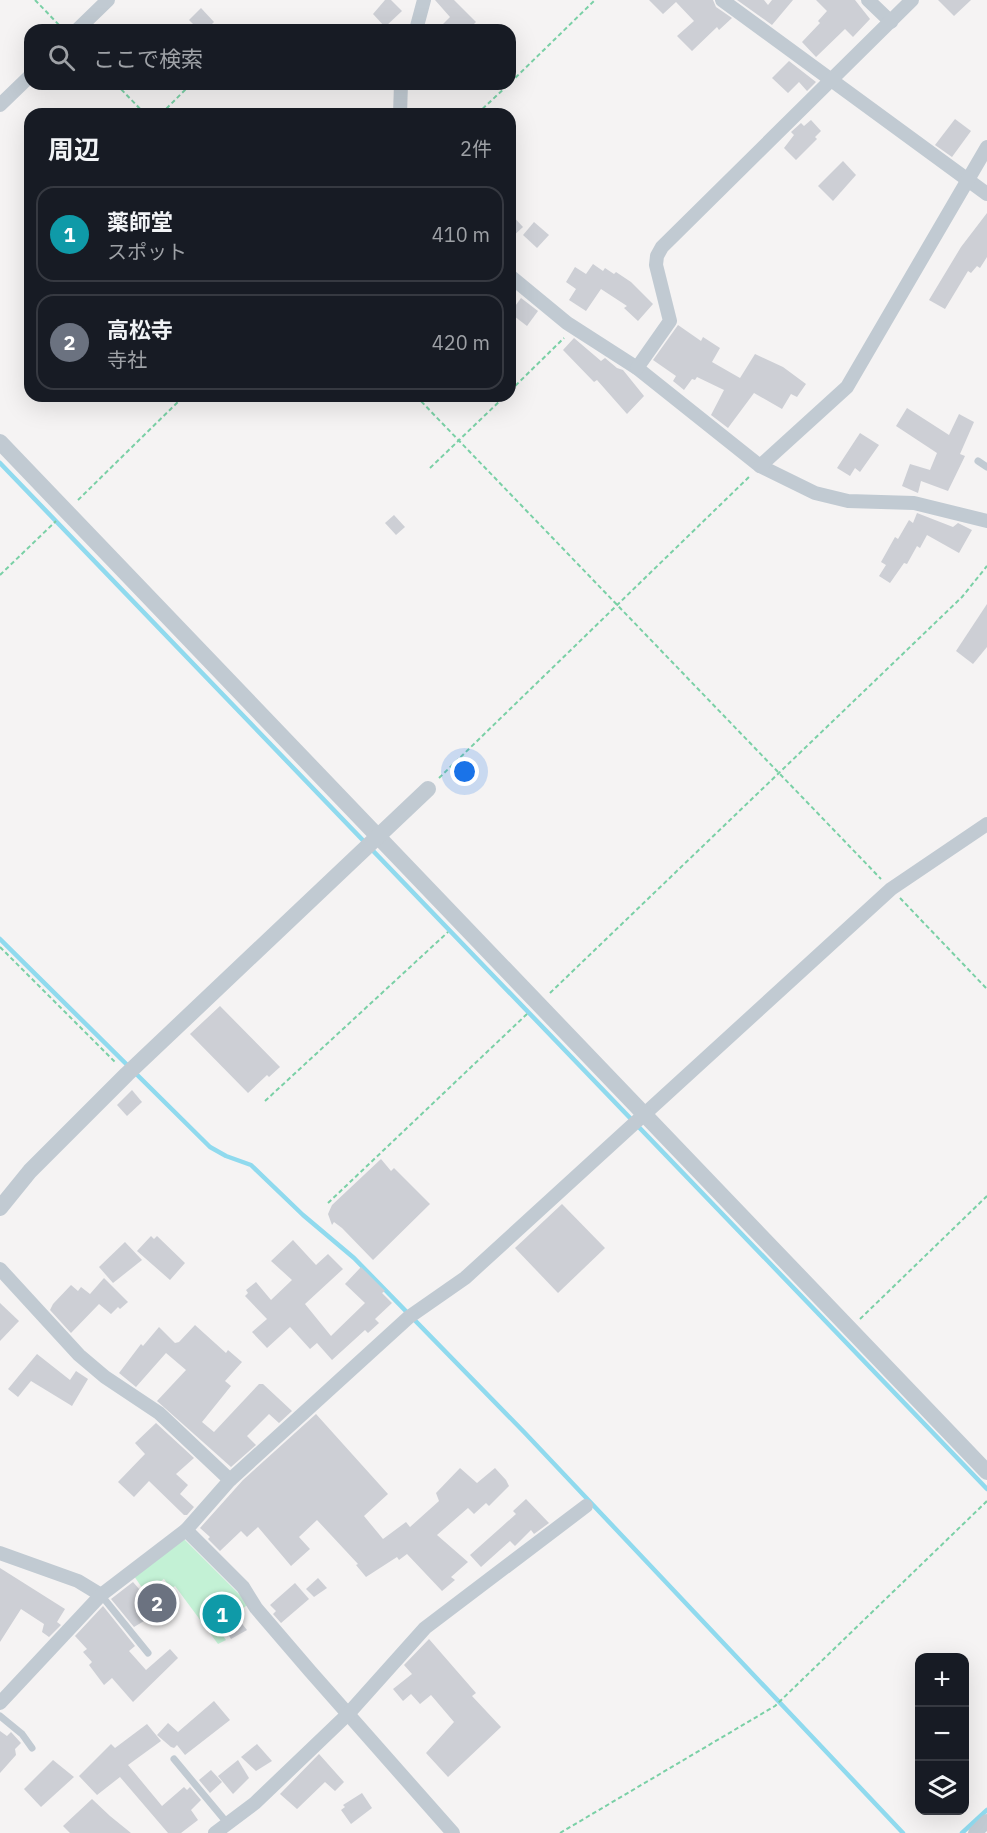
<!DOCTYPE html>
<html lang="ja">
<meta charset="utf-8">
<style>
:root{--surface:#171b24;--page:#242831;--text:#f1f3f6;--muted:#9ea1a6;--line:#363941;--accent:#1a73e8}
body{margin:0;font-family:"IBM Plex Sans","Noto Sans JP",sans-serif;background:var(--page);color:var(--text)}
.controls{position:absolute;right:18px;bottom:18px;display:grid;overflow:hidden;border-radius:12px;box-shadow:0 6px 24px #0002}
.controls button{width:54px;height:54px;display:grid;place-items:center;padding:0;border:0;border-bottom:2px solid var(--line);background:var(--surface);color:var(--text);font:30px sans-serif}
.you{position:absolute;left:465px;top:772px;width:21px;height:21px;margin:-15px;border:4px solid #fff;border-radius:50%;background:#1a73e8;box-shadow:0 0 0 9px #1a73e833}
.badge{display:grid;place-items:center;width:39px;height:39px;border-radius:50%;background:var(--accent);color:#fff;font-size:20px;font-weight:700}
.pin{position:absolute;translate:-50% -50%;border:3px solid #fff;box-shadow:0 2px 6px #0006}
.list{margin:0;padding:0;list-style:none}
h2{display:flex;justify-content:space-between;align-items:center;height:78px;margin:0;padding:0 24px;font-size:26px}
h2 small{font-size:20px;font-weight:400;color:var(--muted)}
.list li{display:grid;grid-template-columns:39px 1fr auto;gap:18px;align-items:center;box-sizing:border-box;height:96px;margin:0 12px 12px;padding:0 12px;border:2px solid var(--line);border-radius:18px}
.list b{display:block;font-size:22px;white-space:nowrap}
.list p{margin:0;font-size:20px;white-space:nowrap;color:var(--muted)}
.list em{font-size:20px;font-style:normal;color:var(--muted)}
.icon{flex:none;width:33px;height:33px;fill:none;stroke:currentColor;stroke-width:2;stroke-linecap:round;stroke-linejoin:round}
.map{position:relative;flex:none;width:987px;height:1833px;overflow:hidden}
.search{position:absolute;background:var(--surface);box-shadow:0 6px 24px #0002;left:24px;top:24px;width:492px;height:66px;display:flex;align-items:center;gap:15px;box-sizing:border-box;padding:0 21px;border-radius:18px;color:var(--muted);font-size:22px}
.panel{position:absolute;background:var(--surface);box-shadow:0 6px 24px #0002;left:24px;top:108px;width:492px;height:294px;border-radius:18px}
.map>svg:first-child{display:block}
.green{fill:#c3f1d5}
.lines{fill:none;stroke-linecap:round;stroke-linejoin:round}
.stream{stroke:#90daee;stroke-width:4.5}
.building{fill:#cdcfd5}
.path{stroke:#7ad0a6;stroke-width:2;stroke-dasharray:4.5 3;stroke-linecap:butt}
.service{stroke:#c1cad2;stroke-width:7}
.minor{stroke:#c1cad2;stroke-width:14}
.tertiary{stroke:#c1cad2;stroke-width:16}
</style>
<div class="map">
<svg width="987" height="1833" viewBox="0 0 987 1833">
<rect width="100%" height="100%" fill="#f5f3f3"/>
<path class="green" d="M184,1539l65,65 -6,4 -14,-15 -23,20 20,27 -8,4 -43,-58 -4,3 -7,-10 -19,13 -11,-16z"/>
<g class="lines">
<g class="stream">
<path d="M0,463l987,1026"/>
<path d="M0,939l210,208 16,9 25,9 52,50 51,43 170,174 379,401"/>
<path d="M962,1833l25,-23"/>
</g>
</g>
<g class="building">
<path d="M385,0h6l11,11 -17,16 -12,-13z"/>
<path d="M435,0h19l22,22 -8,8h-20l-5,-6 7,-7z"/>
<path d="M649,0h64l3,7 16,11 -13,12 -2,-3 -25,24 -15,-15 17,-15 -18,-19 -13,12z"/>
<path d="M737,0h27l4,5 4,-5h21l-21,25z"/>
<path d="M816,0h39l15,19 -17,18 -8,-8 -29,28 -14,-15 18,-19 -2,-2 9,-10z"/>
<path d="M938,0h33l-17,16z"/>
<path d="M201,8l13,14 -8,8h-7l-10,-10z"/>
<path d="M789,61l27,21 -9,9 -8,-9 -11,11 -16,-15z"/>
<path d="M955,119l16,12 -19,26 -17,-12z"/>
<path d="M811,120l10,11 -6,6 2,2 -21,21 -12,-12 10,-13 -3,-3 10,-9 3,3z"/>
<path d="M843,161l13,14 -23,26 -15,-15z"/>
<path d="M510,213l13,14 -13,12z"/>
<path d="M987,213v44l-7,11 -3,-2 -6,7 -3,-2 -23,38 -16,-9 32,-53z"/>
<path d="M534,222l15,13 -12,13 -14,-13z"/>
<path d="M593,264l10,7 2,-3 9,6 2,-2 15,10 22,22 -15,17 -14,-13 3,-2 -26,-17 -15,22 -17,-11 7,-11 -10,-7 9,-15 11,7z"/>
<path d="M521,298l17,13 -11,15 -17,-13z"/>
<path d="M678,325l23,16 2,-4 17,11 -8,14 28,16 15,-24 28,13 23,17 -9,13 -6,-3 -9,15 -28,-16 -26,35 -17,-13 13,-25 -27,-13 -2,3 -3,-1 -8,11 -11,-9 3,-5 -23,-16z"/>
<path d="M574,338l27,23 4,-3 12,10 6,2 21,26 -17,18 -30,-34 -3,2 -31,-32z"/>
<path d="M907,408l42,27 10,-21 15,8 -14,32 5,2 -17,35 -27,-10 -3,12 -16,-7 8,-22 20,6 7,-17 -41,-27z"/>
<path d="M860,433l19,12 -19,27 -5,-4 -5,8 -13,-8z"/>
<path d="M917,513l36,14 5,-4 14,7 -13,23 -32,-18 -7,13 -3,-2 -10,18 -3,-1 -14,20 -11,-7 7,-11 -5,-3 14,-25 3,2 11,-19 4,3z"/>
<path d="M394,515l11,12 -9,8 -11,-12z"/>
<path d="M987,604v43l-14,17 -17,-13z"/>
<path d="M220,1006l60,61 -11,10 -2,-2 -19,18 -58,-59z"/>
<path d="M132,1090l10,12 -15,14 -10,-11z"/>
<path d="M381,1159l10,12 3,-3 36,36 -57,56 -31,-32 -8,-6 -2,3 -4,-11 4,-9z"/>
<path d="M562,1204l43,44 -47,45 -43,-45z"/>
<path d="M151,1236l3,3 3,-3 28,27 -15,17 -33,-29z"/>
<path d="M293,1240l23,25 12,-11 15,15 -38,35 26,32 34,-33 -20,-19 16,-17 24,24 -3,2 10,10 -17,16 4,4 -11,10 -3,-3 -33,30 -15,-17 -7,6 -20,-22 -23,21 -15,-16 15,-13 -22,-23 3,-3 -2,-3 10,-8 15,18 21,-20 -21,-19z"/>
<path d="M125,1242l17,18 -29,23 -14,-16z"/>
<path d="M104,1278l24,24 -8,7 -2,-2 -7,7 -12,-10 -28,29 -21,-23 3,-6 18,-19 7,6 3,-4 9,7z"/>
<path d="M0,1303l19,18 -19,20z"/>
<path d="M195,1325l31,28 2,-3 14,12 -17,19 6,5 -29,36 12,10 45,-48h4l29,27 -13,12 -10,-9 -22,22 9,9 -25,22 -74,-66 29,-31 -20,-17 -30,34 -17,-14 22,-29 2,2 16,-19 16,16 4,-1z"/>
<path d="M37,1354l33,26 6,-9 12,8 -16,27 -41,-25 -13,16 -10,-8z"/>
<path d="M316,1414l72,80 -24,22 19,23 23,-17 4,5 29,-26 -3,-8 24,-25 17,15 18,-15 11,12 3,6 -20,20 -3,-3 -12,11 -6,-6 -31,27 31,27 -17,15 4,3 -13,11 -35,-37 -8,6 -2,-3 -31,20 -10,-12 2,-1 -41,-44 -18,17 11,12 -19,17 -33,-39 -11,10 -6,-6 -21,20 -12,-12 2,-2 -10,-9 43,-48z"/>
<path d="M156,1423l38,35 -18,16 12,11 -8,9 14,13 -7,8h-3l-35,-34 -15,16 -16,-15 27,-28 -10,-11z"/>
<path d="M526,1499l23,24 -15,11 -3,-4 -16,16 -5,-5 -29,26 -11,-12 46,-41 -3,-3z"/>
<path d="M0,1568l65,41 -8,13 4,3 -12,12 -7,-5 2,-8 -23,-15 -21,33z"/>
<path d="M318,1578l9,10 -13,9 -8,-8z"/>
<path d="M133,1582l13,15 14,-9 4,6 3,-2 8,13 -2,4 -21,13 -3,-4 -15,9 -23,-28z"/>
<path d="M295,1583l14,16 -28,24 -8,-9 3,-3 -6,-6z"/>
<path d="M223,1600l24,30 -16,9 -7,-12 -3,2 -13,-17z"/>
<path d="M103,1606l32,40 -6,5 17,19 24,-21 8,9 -45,44 -21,-24 -8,7 -15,-20 3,-3 -9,-10 4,-3 -12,-13z"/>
<path d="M429,1639l47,54 -4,3 29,31 -53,50 -22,-24 28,-31 -23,-27 -11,9 -9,-10 -8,7 -10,-12 19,-15 -8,-9z"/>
<path d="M214,1701l16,19 -45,35 -8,-10 -3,3 -3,-1 -14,-12 11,-12 10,9z"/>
<path d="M147,1724l14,17 -33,24 34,41 22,-19 3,3 3,-3 11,13 -10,10 7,10 -17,13h-13l-48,-56 -23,18 -18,-19 32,-32 4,4z"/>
<path d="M0,1731l7,5 4,-4 10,11 -6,6 1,6 -16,18z"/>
<path d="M257,1744l15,17 -16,10 -15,-14z"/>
<path d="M319,1754l25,28 -9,9 -10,-9 -28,27 -17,-15z"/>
<path d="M53,1760l21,17 -33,30 -17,-18z"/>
<path d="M238,1760l11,18 -16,16 -15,-18z"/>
<path d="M211,1770l11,12 -12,11 -11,-13z"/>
<path d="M362,1793l10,15 -21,16 -10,-14 4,-3 -2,-2z"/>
<path d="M92,1799l18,17 21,17h-61l-7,-7z"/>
</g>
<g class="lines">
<g class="path">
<path d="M35,0l27,28"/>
<path d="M510,83l85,-83"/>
<path d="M116,84l29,30"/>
<path d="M161,114l30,-30"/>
<path d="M477,114l32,-30"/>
<path d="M510,391l54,-53"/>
<path d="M416,396l465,483"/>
<path d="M430,468l75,-72"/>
<path d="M78,500l106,-104"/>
<path d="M0,575l56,-54"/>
<path d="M439,778l312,-303"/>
<path d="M900,898l87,91"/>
<path d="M0,947l116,116"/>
<path d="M550,993l412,-396 25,-31"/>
<path d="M265,1101l183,-169"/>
<path d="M328,1203l200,-190"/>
<path d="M860,1319l127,-123"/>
<path d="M560,1833l215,-127 212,-205"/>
</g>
<g class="service">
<path d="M978,461l9,6"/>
<path d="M101,1595l47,58"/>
<path d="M0,1716l22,18 10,14"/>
<path d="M174,1759l54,65"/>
</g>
<g class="minor">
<path d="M722,0l265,194"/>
<path d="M868,0l23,22"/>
<path d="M77,30l31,-30"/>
<path d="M416,30l8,-30"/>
<path d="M0,105l30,-29"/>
<path d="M400,114l1,-30"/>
<path d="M510,276l57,47 70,45 123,98 55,27 33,8 66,2 73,18"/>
<path d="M637,368l33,-47 -14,-56 1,-9 5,-9 250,-247"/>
<path d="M760,466l87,-79 140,-240"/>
<path d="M0,1269l79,86 26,22 54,36 71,67"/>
<path d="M186,1530l57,57 13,21 54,63 143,162"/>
<path d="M0,1553l78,28 23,14"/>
<path d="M0,1703l101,-108 85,-65 44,-50 179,-163 56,-39 426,-389 96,-65"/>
<path d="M215,1833l40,-30 93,-89 77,-86 161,-122"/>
<path d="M975,1833l12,-12"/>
</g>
<g class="tertiary">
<path d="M0,442l987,1030"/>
<path d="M0,1208l30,-37 97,-97 301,-285"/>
</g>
</g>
</svg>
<div class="controls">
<button>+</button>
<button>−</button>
<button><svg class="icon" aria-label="layers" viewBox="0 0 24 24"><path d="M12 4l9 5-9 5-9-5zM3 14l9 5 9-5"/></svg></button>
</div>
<div class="you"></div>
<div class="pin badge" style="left:222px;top:1614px;background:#0f9aa8">1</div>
<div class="pin badge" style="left:157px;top:1603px;background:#6b7280">2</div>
<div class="search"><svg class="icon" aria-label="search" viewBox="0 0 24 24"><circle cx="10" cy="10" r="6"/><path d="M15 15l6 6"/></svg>ここで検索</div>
<section class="panel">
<h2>周辺<small>2件</small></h2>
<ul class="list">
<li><span class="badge" style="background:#0f9aa8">1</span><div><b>薬師堂</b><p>スポット</p></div><em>410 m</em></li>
<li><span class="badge" style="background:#6b7280">2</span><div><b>高松寺</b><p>寺社</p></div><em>420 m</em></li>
</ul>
</section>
</div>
